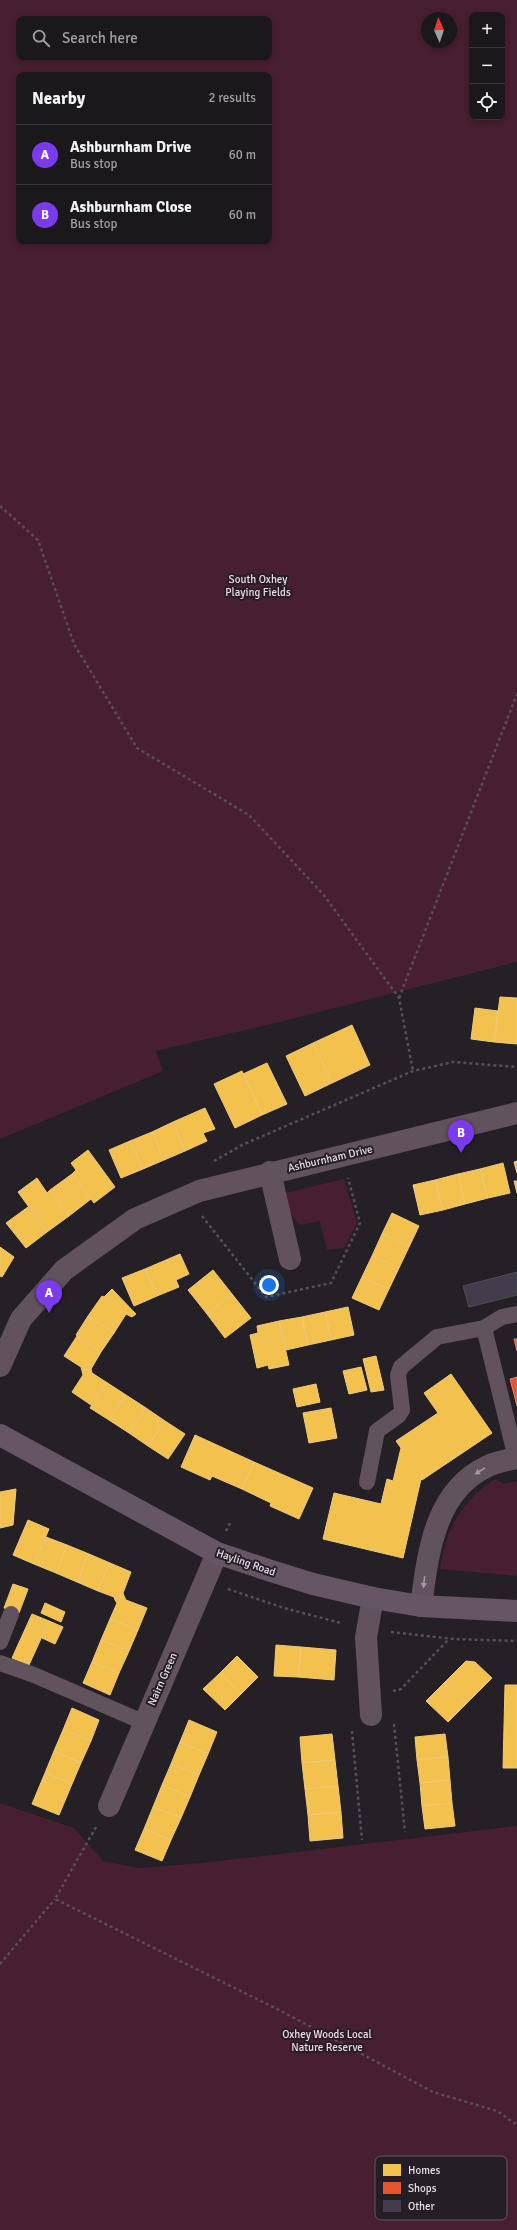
<!DOCTYPE html>
<meta charset="utf-8">
<style>
:root{--surface:#1b181c;--page:#282529;--text:#f1f3f6;--muted:#a0a0a3;--line:#39373b;--accent:#7c3aed}
body{margin:0;font-family:Signika,sans-serif;background:var(--page);color:var(--text)}
.controls{position:absolute;right:12px;top:12px;display:grid;overflow:hidden;border-radius:8px;box-shadow:0 2px 6px #0003}
.controls button{width:36px;height:36px;display:grid;place-items:center;padding:0;border:0;border-bottom:1px solid var(--line);background:var(--surface);color:var(--text);font:20px sans-serif}
.compass{position:absolute;left:421px;top:12px;width:36px;height:36px;border-radius:50%;background:var(--surface);box-shadow:0 2px 6px #0003;rotate:357deg}
.you{position:absolute;left:269px;top:1285px;width:14px;height:14px;margin:-10px;border:3px solid #fff;border-radius:50%;background:#1a73e8;box-shadow:0 0 0 6px #1a73e833}
.badge{display:grid;place-items:center;width:26px;height:26px;border-radius:50%;background:var(--accent);color:#fff;font-size:13px;font-weight:700}
.pin{position:absolute;translate:-50% -33px;filter:drop-shadow(0 1px 2px #0008)}
.pin::after{content:'';position:absolute;top:21px;width:14px;height:12px;background:inherit;clip-path:polygon(0 0,100% 0,50% 100%)}
.list{margin:0;padding:0;list-style:none}
h2{display:flex;justify-content:space-between;align-items:center;height:52px;margin:0;padding:0 16px;font-size:17px}
h2 small{font-size:13px;font-weight:400;color:var(--muted)}
.list li{display:grid;grid-template-columns:26px 1fr auto;gap:12px;align-items:center;box-sizing:border-box;height:60px;padding:0 16px;border-top:1px solid var(--line)}
.list b{display:block;font-size:15px;white-space:nowrap}
.list p{margin:0;font-size:13px;white-space:nowrap;color:var(--muted)}
.list em{font-size:13px;font-style:normal;color:var(--muted)}
.icon{flex:none;width:22px;height:22px;fill:none;stroke:currentColor;stroke-width:2;stroke-linecap:round;stroke-linejoin:round}
.map{position:relative;flex:none;width:517px;height:2230px;overflow:hidden}
.search{position:absolute;background:var(--surface);box-shadow:0 2px 6px #0003;left:16px;top:16px;width:256px;height:44px;display:flex;align-items:center;gap:10px;box-sizing:border-box;padding:0 14px;border-radius:8px;color:var(--muted);font-size:15px}
.panel{position:absolute;background:var(--surface);box-shadow:0 2px 6px #0003;left:16px;top:72px;width:256px;height:172px;border-radius:8px}
.map>svg:first-child{display:block}
.green{fill:#481e31;fill-rule:evenodd}
.homes{fill:#f2c14e;stroke:#eeca7c}
.shops{fill:#e4572e;stroke:#e48065}
.building{fill:#433c4d;stroke:#504e52}
.lines{fill:none;stroke-linecap:round;stroke-linejoin:round}
.path{stroke:#584f57;stroke-width:2.5;stroke-dasharray:3 3;stroke-linecap:butt}
.lane{stroke:#61525e;stroke-width:16}
.street{stroke:#61525e;stroke-width:22}
.secondary{stroke:#665563;stroke-width:22}
.oneway{fill:#a299a2}
.labels{text-anchor:middle;stroke-width:4;stroke-linejoin:round;paint-order:stroke}
.park-label{font-size:11px;fill:#f1d7e0;stroke:#251e27}
.street-label{font-size:11px;fill:#e4e0e6;stroke:#251e27}
.key{fill:#251e27;stroke:#5e5860;stroke-width:1}
.key-label{font-size:11px;fill:#e4e0e6}
</style>
<div class="map">
<svg width="517" height="2230" viewBox="0 0 517 2230">
<rect width="100%" height="100%" fill="#242025"/>
<g class="green">
<path d="M0,0h517v962l-246,62 -115,27 7,20 -163,68zM472,15h30v102h-30zM427,18h24v24h-24zM19,19h250v38h-250zM19,75h250v166h-250z"/>
<path d="M344,1179l13,44 -13,25 -17,2 -7,-29 -20,4c-10,-10 -13,-18 -15,-32z"/>
<path d="M495,1479l9,5 13,-3v95l-77,-7c6,-41 20,-66 55,-90z"/>
<path d="M0,1803l74,25 29,33 36,7 63,-5 315,-37v404h-517z"/>
</g>
<g class="homes">
<path d="M500,997l17,1v46l-23,-2z"/>
<path d="M475,1008l23,3 -4,31 -23,-3z"/>
<path d="M352,1025l18,40 -38,18 -19,-40z"/>
<path d="M313,1043l19,40 -27,13 -19,-40z"/>
<path d="M267,1063l20,41 -25,11 -19,-41z"/>
<path d="M242,1071l20,44 -27,13 -21,-44z"/>
<path d="M205,1108l10,21 -12,4 4,8 -22,10 -12,-29z"/>
<path d="M173,1122l12,29 -21,9 -12,-28z"/>
<path d="M152,1132l12,28 -21,9 -13,-28z"/>
<path d="M130,1141l13,28 -22,9 -12,-28z"/>
<path d="M88,1150l27,37 -21,16 -22,-29 4,-4 -5,-7z"/>
<path d="M517,1161v12l-3,-11z"/>
<path d="M503,1163l7,30 -22,5 -8,-29z"/>
<path d="M480,1169l8,29 -23,6 -7,-30z"/>
<path d="M72,1174l19,25 -22,17 -19,-26z"/>
<path d="M458,1174l7,30 -22,6 -8,-30z"/>
<path d="M37,1178l10,15 3,-3 19,26 -22,16 -29,-40z"/>
<path d="M435,1180l8,30 -23,5 -7,-30z"/>
<path d="M514,1181h3v12z"/>
<path d="M28,1207l19,25 -21,16 -20,-25z"/>
<path d="M392,1213l27,13 -10,21 -27,-13z"/>
<path d="M382,1234l27,13 -10,21 -27,-12z"/>
<path d="M0,1247l14,10 -12,20 -2,-1z"/>
<path d="M180,1254l9,20 -13,6 3,7 -22,9 -12,-27z"/>
<path d="M372,1256l27,12 -10,21 -27,-12z"/>
<path d="M145,1269l12,27 -23,10 -12,-28z"/>
<path d="M213,1270l19,24 -25,20 -19,-24z"/>
<path d="M362,1277l27,12 -10,21 -27,-12z"/>
<path d="M112,1289l24,25 -4,3 -6,-3 -12,19 -26,-17 14,-20 2,1z"/>
<path d="M232,1294l19,24 -26,20 -18,-24z"/>
<path d="M348,1307l6,28 -23,5 -6,-28z"/>
<path d="M325,1312l6,28 -23,5 -6,-28z"/>
<path d="M88,1316l26,17 -13,19 -25,-17z"/>
<path d="M302,1317l6,28 -22,5 -7,-29z"/>
<path d="M279,1321l10,44 -20,4 -1,-4 -11,3 -7,-33 8,-2 -1,-7z"/>
<path d="M77,1336l24,16 -10,17 -9,2 -1,-4 -17,-11z"/>
<path d="M376,1356l8,34 -13,2 -8,-33z"/>
<path d="M361,1367l6,23 -18,4 -6,-23z"/>
<path d="M91,1369l1,4 14,9 -15,23 -19,-13 11,-17 -1,-4z"/>
<path d="M451,1374l41,59 -70,47 -1,-1 -18,79 -80,-19 11,-46 47,11 6,-25 6,2 8,-33 -5,-7 42,-28 -14,-20z"/>
<path d="M106,1382l20,13 -17,25 -19,-12z"/>
<path d="M316,1384l4,18 -23,5 -4,-18z"/>
<path d="M126,1395l20,13 -17,25 -20,-13z"/>
<path d="M146,1408l19,13 -17,25 -19,-13z"/>
<path d="M331,1408l6,30 -28,5 -6,-30z"/>
<path d="M165,1421l20,13 -17,25 -20,-13z"/>
<path d="M195,1435l59,27 -12,27 -30,-13 -2,4 -29,-13z"/>
<path d="M254,1462l59,26 -14,31 -29,-13 1,-3 -29,-14z"/>
<path d="M16,1489l-3,36 -13,3v-36z"/>
<path d="M28,1520l21,9 -15,35 -21,-9z"/>
<path d="M46,1537l21,8 -11,28 -22,-9z"/>
<path d="M67,1545l22,9 -12,28 -21,-9z"/>
<path d="M89,1554l21,9 -12,28 -21,-9z"/>
<path d="M110,1563l21,9 -8,21 1,3 -9,4 -1,-3 -16,-6z"/>
<path d="M13,1584l15,5 -9,24 -15,-5z"/>
<path d="M124,1596l2,4 21,8 -9,22 -28,-11 7,-16 -2,-3z"/>
<path d="M45,1603l20,9 -4,10 -20,-9z"/>
<path d="M32,1614l17,7 -20,44 -17,-7z"/>
<path d="M110,1619l28,11 -9,21 -28,-11z"/>
<path d="M49,1621l14,6 -8,17 -13,-6z"/>
<path d="M101,1640l28,11 -10,22 -27,-11z"/>
<path d="M276,1645l25,2 -3,30 -24,-1z"/>
<path d="M301,1647l35,3 -2,30 -36,-3z"/>
<path d="M237,1656l21,21 -17,17 -21,-21z"/>
<path d="M466,1661l9,1 17,16 -26,26 -22,-21z"/>
<path d="M92,1662l27,11 -9,22 -27,-12z"/>
<path d="M220,1673l21,21 -16,16 -22,-21z"/>
<path d="M444,1683l22,21 -18,18 -22,-21z"/>
<path d="M505,1685h12v83h-14z"/>
<path d="M72,1708l27,12 -8,21 -28,-11z"/>
<path d="M189,1720l28,12 -9,22 -28,-12z"/>
<path d="M63,1730l28,11 -10,22 -27,-12z"/>
<path d="M332,1734l3,26 -33,3 -2,-26z"/>
<path d="M445,1734l3,23 -31,3 -2,-23z"/>
<path d="M180,1742l28,12 -9,21 -28,-11z"/>
<path d="M54,1751l27,12 -9,21 -27,-11z"/>
<path d="M448,1757l2,23 -30,3 -3,-23z"/>
<path d="M335,1760l3,26 -33,3 -3,-26z"/>
<path d="M171,1764l28,11 -9,22 -28,-12z"/>
<path d="M45,1773l27,11 -13,31 -27,-11z"/>
<path d="M450,1780l2,23 -30,3 -2,-23z"/>
<path d="M162,1785l28,12 -9,21 -28,-11z"/>
<path d="M338,1786l3,26 -33,3 -3,-26z"/>
<path d="M452,1803l3,23 -30,3 -3,-23z"/>
<path d="M153,1807l28,11 -10,22 -27,-11z"/>
<path d="M341,1812l2,26 -33,3 -2,-26z"/>
<path d="M144,1829l27,11 -9,21 -27,-11z"/>
</g>
<g class="shops">
<path d="M514,1339h3v12z"/>
<path d="M517,1377v29l-7,-27z"/>
</g>
<path class="building" d="M517,1272v23l-48,12 -6,-21z"/>
<g class="lines">
<g class="path">
<path d="M0,506l38,34 36,104 63,104 112,67 74,79 76,104 14,73"/>
<path d="M399,998l118,-304"/>
<path d="M214,1161l28,-16 171,-74 40,-9 64,5"/>
<path d="M202,1216l64,81 65,-14 29,-60 -12,-45"/>
<path d="M226,1531l4,-8"/>
<path d="M228,1589l56,19 57,15"/>
<path d="M391,1632l63,7 63,2"/>
<path d="M393,1691l8,-2 48,-50"/>
<path d="M394,1724l11,108"/>
<path d="M352,1731l10,109"/>
<path d="M96,1827l-41,72 228,113 150,80 64,19 20,14"/>
<path d="M0,1964l55,-65"/>
</g>
<g class="lane">
<path d="M516,1458l-32,-130 18,-11 15,-3"/>
<path d="M367,1482l10,-51 22,-16 3,-5 -4,-35 3,-8 36,-30 47,-9"/>
<path d="M0,1642l11,-28"/>
<path d="M0,1663l34,12 109,47"/>
</g>
<g class="street">
<path d="M270,1172l20,87"/>
<path d="M0,1366l21,-47 43,-49 71,-51 64,-28 318,-78"/>
<path d="M421,1606c7,-52 13,-115 67,-140 8,-4 20,-6 29,-8"/>
<path d="M371,1715l-5,-78 7,-39"/>
<path d="M109,1806l108,-253"/>
</g>
<path class="secondary" d="M0,1435l217,118 51,17 45,14 60,14 48,8 96,5"/>
</g>
<defs><path id="oneway-solid" d="M-6-.8H1V-3.2L6.5 0L1 3.2V.8H-6Z"/></defs>
<g class="oneway">
<use href="#oneway-solid" transform="translate(480 1471) rotate(148)"/>
<use href="#oneway-solid" transform="translate(424 1582) rotate(97)"/>
</g>
<g class="labels">
<g class="park-label">
<text x="258" y="583">South Oxhey<tspan x="258" dy="13">Playing Fields</tspan></text>
<text x="327" y="2038">Oxhey Woods Local<tspan x="327" dy="13">Nature Reserve</tspan></text>
</g>
<g class="street-label">
<text transform="translate(330 1158) rotate(-13)" y="4">Ashburnham Drive</text>
<text transform="translate(246 1562) rotate(19)" y="4">Hayling Road</text>
<text transform="translate(162 1679) rotate(-66)" y="4">Nairn Green</text>
</g>
</g>
<rect x="375" y="2156" width="132" height="64" rx="6" class="key"/>
<rect x="383" y="2164" width="18" height="12" fill="#f2c14e"/>
<rect x="383" y="2182" width="18" height="12" fill="#e4572e"/>
<rect x="383" y="2200" width="18" height="12" fill="#433c4d"/>
<g class="key-label">
<text x="408" y="2174">Homes</text>
<text x="408" y="2192">Shops</text>
<text x="408" y="2210">Other</text>
</g>
</svg>
<div class="controls">
<button>+</button>
<button>−</button>
<button><svg class="icon" aria-label="locate" viewBox="0 0 24 24"><circle cx="12" cy="12" r="6"/><path d="M12 2v4M12 18v4M2 12h4M18 12h4"/></svg></button>
</div>
<svg class="compass" viewBox="-18 -18 36 36"><path d="M0-13l5 13h-10z" fill="#e53935"/><path d="M0 13l5-13h-10z" fill="#a0a0a3"/></svg>
<div class="you"></div>
<div class="pin badge" style="left:49px;top:1313px">A</div>
<div class="pin badge" style="left:461px;top:1153px">B</div>
<div class="search"><svg class="icon" aria-label="search" viewBox="0 0 24 24"><circle cx="10" cy="10" r="6"/><path d="M15 15l6 6"/></svg>Search here</div>
<section class="panel">
<h2>Nearby<small>2 results</small></h2>
<ul class="list">
<li><span class="badge">A</span><div><b>Ashburnham Drive</b><p>Bus stop</p></div><em>60 m</em></li>
<li><span class="badge">B</span><div><b>Ashburnham Close</b><p>Bus stop</p></div><em>60 m</em></li>
</ul>
</section>
</div>
